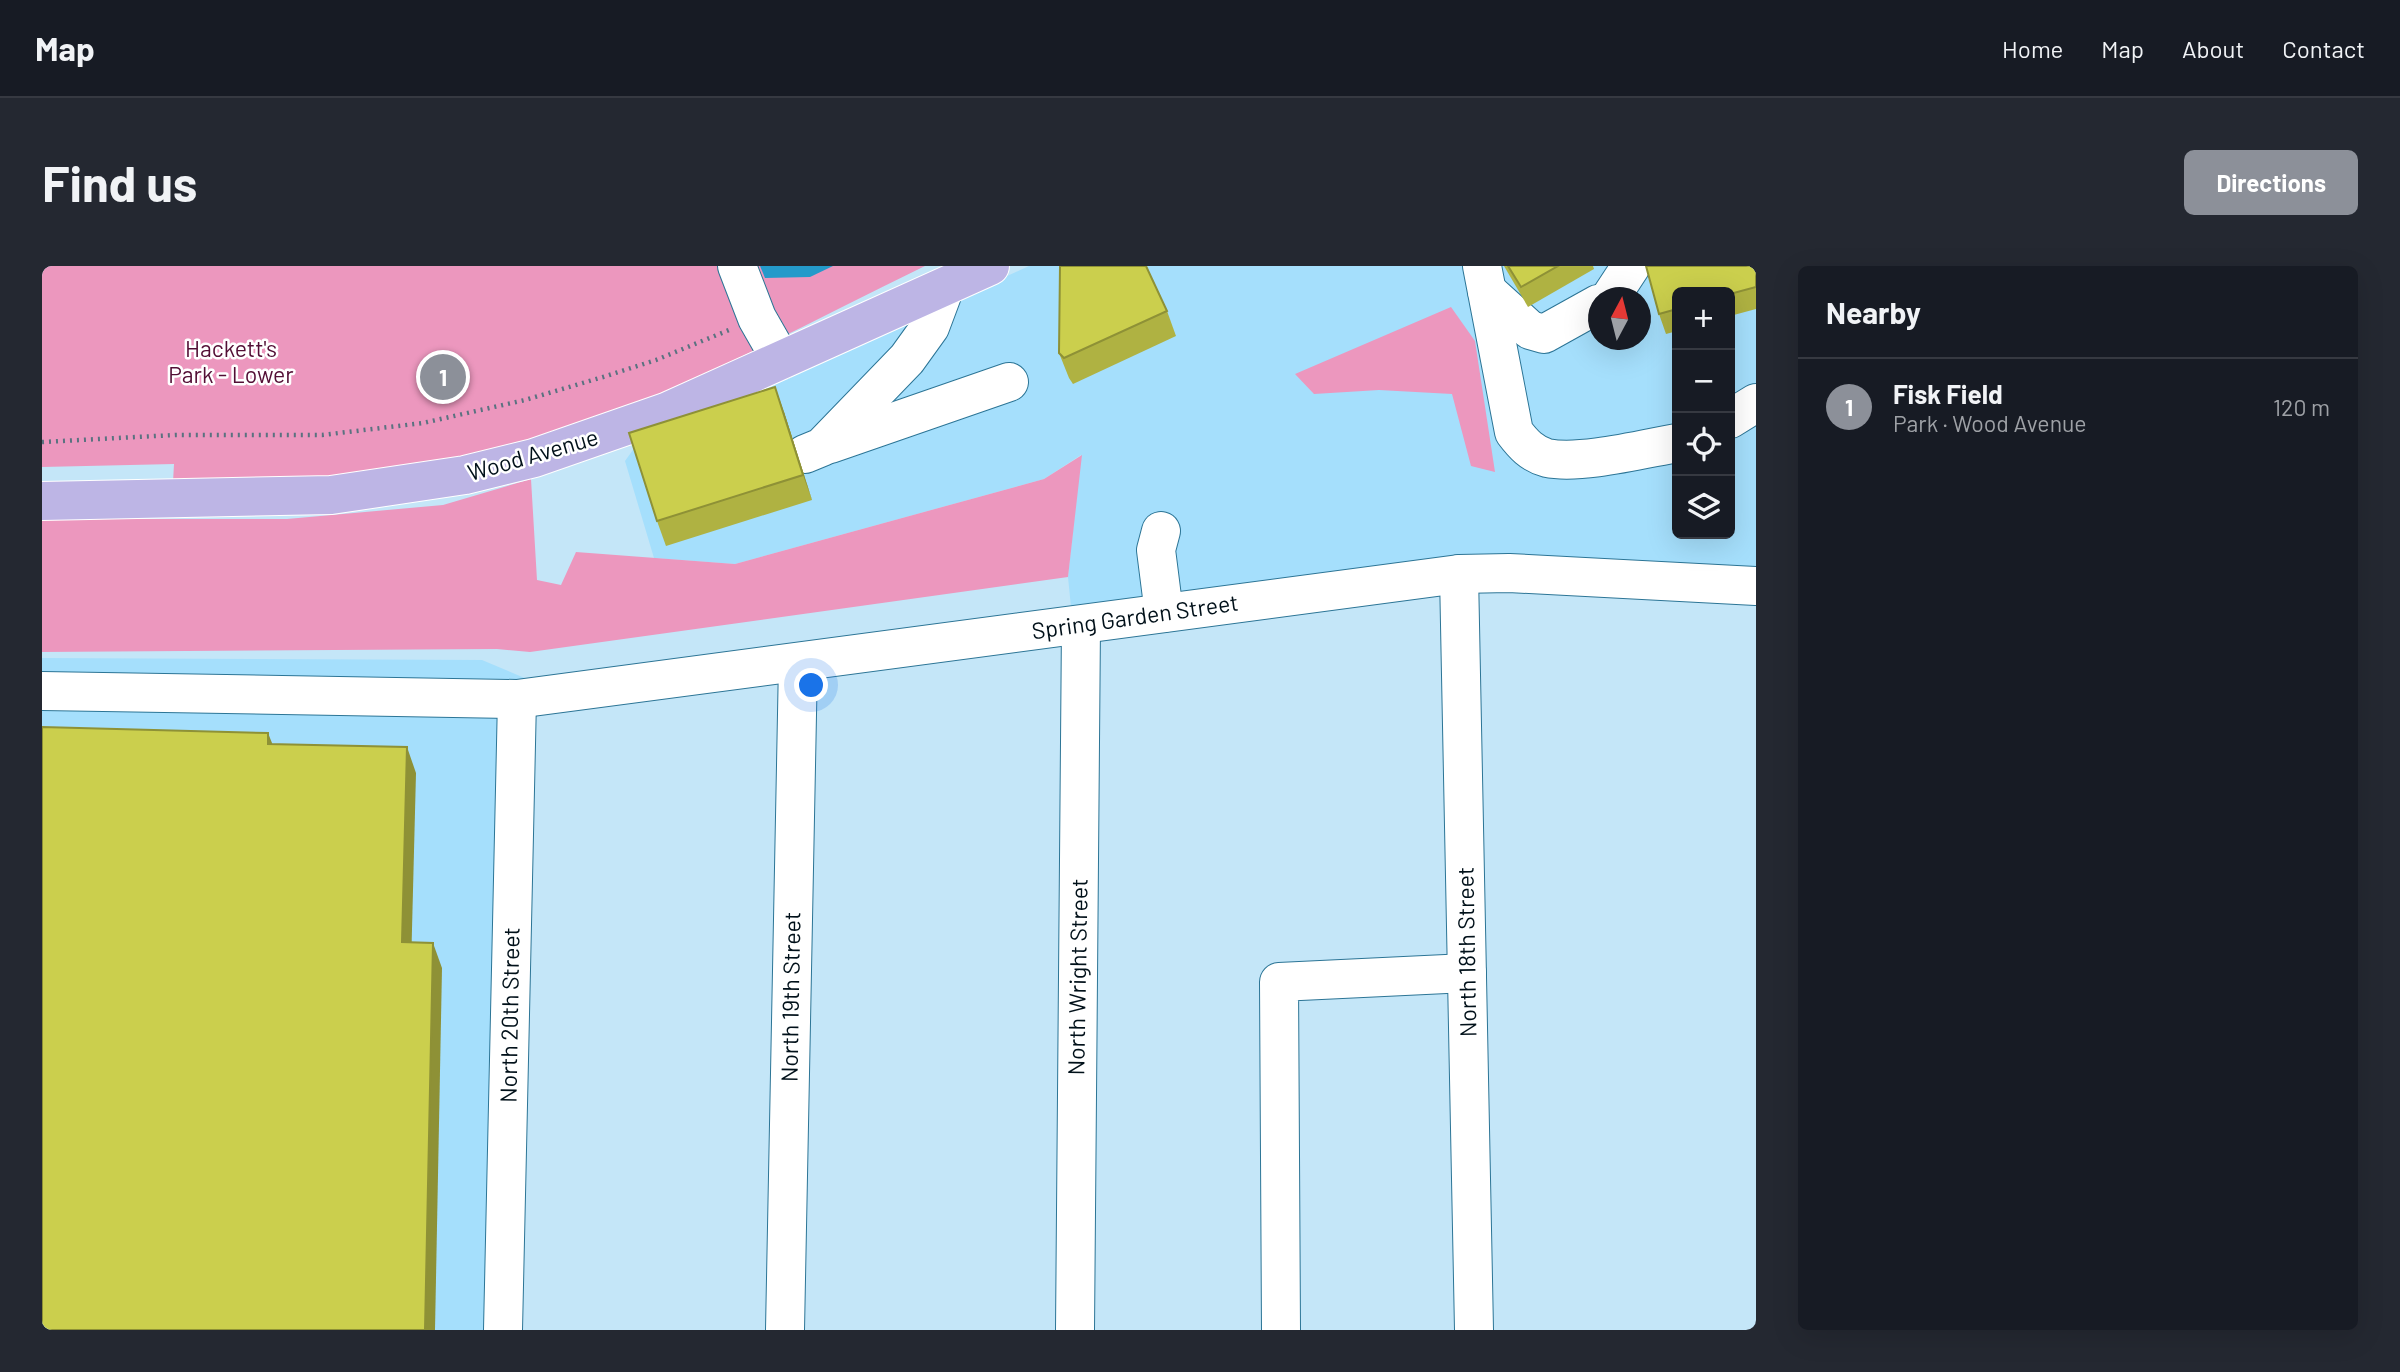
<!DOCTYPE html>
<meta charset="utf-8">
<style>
:root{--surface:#171b24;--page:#242831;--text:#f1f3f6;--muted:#9ea1a6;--line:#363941;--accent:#8c9099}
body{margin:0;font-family:Barlow,sans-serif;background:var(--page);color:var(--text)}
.controls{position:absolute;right:21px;top:21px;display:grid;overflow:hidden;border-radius:10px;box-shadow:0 7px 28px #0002}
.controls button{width:63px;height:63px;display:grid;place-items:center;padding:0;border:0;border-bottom:2px solid var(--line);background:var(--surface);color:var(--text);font:35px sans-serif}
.compass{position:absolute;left:1546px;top:21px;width:63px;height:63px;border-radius:50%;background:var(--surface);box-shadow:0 7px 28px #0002;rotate:7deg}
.you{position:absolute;left:770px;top:420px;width:24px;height:24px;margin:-18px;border:5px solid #fff;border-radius:50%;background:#1a73e8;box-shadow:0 0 0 10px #1a73e833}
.badge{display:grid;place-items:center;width:46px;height:46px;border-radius:50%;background:var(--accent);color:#fff;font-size:23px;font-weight:700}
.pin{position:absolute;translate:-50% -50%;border:4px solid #fff;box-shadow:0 2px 7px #0006}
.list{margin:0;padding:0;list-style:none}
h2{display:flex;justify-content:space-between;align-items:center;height:91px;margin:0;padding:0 28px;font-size:30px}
h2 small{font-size:23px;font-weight:400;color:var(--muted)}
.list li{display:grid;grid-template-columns:46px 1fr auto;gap:21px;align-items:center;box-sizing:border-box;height:98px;padding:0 28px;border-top:2px solid var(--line)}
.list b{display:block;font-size:26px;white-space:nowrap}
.list p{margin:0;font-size:23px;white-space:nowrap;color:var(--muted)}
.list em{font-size:23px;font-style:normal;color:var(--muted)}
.icon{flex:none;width:38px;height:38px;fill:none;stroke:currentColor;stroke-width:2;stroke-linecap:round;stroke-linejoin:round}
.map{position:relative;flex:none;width:1714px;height:1064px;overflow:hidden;border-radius:10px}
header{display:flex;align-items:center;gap:42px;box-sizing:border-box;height:98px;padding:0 35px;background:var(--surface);border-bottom:2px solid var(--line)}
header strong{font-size:33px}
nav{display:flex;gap:38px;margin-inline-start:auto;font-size:24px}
.intro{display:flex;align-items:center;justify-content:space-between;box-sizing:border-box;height:168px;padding:0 42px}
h1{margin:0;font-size:49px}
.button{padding:18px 32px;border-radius:10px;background:var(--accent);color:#fff;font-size:24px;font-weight:700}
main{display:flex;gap:42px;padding:0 42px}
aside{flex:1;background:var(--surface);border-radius:10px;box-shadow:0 7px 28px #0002}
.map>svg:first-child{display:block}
.built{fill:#a5dffc;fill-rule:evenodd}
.green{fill:#ec97be}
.water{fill:#249aca}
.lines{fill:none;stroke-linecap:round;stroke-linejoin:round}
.minor-casing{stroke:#2c7596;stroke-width:40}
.major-casing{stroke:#fff;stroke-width:40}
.path{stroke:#5a7280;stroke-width:4.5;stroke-dasharray:2 5;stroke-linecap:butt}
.minor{stroke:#fff;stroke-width:38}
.major{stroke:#bdb5e5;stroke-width:38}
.wall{fill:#afb242}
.shaded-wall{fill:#8e9136}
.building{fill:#cbcf4d;stroke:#8e9136;stroke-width:2}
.labels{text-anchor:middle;stroke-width:5;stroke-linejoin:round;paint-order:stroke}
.park-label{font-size:23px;fill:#530e35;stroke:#fff}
.street-label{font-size:23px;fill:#001019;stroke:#fff}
</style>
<header>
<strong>Map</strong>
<nav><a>Home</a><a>Map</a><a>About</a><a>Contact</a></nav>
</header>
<div class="intro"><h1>Find us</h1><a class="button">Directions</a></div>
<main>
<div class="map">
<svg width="1714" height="1064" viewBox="0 0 1714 1064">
<rect width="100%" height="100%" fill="#c4e6f8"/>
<g class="built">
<path d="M987,0h727v318l-317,-18 -368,41 -3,-30 13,-122 -37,24 -309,85 -81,-6 -29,-97 10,-14zM1635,26h53v242h-53zM1556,32h42v42h-42z"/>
<path d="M0,392l440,2 52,22 -20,648h-472z"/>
</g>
<g class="green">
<path d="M0,0h883c-154,75 -307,162 -476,196 -91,18 -184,17 -276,20l1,-18 -132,3z"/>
<path d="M1409,41l24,34 20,131 -24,-6 -19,-72 -73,-4 -65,4 -19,-20z"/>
<path d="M1040,189l-14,122 -538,75 -33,-3 -455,3v-133h245l156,-14 88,-26 6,101 24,5 15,-33 159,12 309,-85z"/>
</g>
<path class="water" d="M718,0h73l-23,11 -45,1z"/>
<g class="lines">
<defs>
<g id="minor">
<path d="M695,0l20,52 24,42"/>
<path d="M1440,0l32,166c9,12 18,22 33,26 33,7 96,-9 130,-15"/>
<path d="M1445,25l43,39 14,4 54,-30"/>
<path d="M1568,32l21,-32"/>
<path d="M1688,153l26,-16"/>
<path d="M788,178l179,-62"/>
<path d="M763,188l17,-7 85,-88 23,-32 15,-40"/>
<path d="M1119,265l-5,19 8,63"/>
<path d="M1417,308l15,756"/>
<path d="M0,425l475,8 942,-125 50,-1 247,13"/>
<path d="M461,1064l14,-631"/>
<path d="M743,1064l13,-667"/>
<path d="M1033,1064l6,-705"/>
<path d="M1239,1064l-2,-348 188,-9"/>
</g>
<path id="major" d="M0,235l289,-6 134,-20 69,-17 132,-46 324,-146"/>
</defs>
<use href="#minor" class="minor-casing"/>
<use href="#major" class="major-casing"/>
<path class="path" d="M0,176l133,-7h147l101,-12 102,-23 78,-23 53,-17 73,-30"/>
<use href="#minor" class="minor"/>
<use href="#major" class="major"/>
</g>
<g class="wall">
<path d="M1462,0h89l1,3 -66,38z"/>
<path d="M1604,0h110v43l-26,7v-24h-53v39l-11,3 -7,-20z"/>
<path d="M1125,45l9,25 -103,48 -4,-6 -10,-25z"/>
<path d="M742,146l28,88 -146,46 -9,-25z"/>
</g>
<g class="shaded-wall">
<path d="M733,121l9,25 28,88 -9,-25z"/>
<path d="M226,467l10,25 -10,-14z"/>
<path d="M365,481l9,26 -5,195 -9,-26z"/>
<path d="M391,677l9,25 -7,362h-10z"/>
</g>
<g class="building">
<path d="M1018,0h86l21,45 -103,47 -5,-5z"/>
<path d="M1466,0h50l-37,21z"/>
<path d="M1604,0h110v21l-26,7v-2h-53v17l-18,5z"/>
<path d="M733,121l28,88 -146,46 -28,-88z"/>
<path d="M0,461l226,6v11l139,3 -5,195 31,1 -8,387h-383z"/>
</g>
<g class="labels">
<g class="park-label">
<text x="189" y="91">Hackett's<tspan x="189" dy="26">Park - Lower</tspan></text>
</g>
<g class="street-label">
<text transform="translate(491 189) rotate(-16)" y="8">Wood Avenue</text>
<text transform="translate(1093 351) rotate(-8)" y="8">Spring Garden Street</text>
<text transform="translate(1425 686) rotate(-91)" y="8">North 18th Street</text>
<text transform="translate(1036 711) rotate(-89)" y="8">North Wright Street</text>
<text transform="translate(749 731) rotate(-89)" y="8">North 19th Street</text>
<text transform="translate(468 749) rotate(-89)" y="8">North 20th Street</text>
</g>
</g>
</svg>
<div class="controls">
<button>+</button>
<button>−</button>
<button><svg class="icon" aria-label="locate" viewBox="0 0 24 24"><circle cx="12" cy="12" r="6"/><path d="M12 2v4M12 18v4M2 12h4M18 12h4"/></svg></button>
<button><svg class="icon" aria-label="layers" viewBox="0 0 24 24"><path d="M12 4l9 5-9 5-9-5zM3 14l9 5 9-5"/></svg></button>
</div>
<svg class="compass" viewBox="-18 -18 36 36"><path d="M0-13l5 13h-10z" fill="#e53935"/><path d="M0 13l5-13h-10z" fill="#9ea1a6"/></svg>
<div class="you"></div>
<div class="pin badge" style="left:401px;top:111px">1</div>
</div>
<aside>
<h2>Nearby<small></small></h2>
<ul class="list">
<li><span class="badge">1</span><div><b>Fisk Field</b><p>Park · Wood Avenue</p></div><em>120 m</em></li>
</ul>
</aside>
</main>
